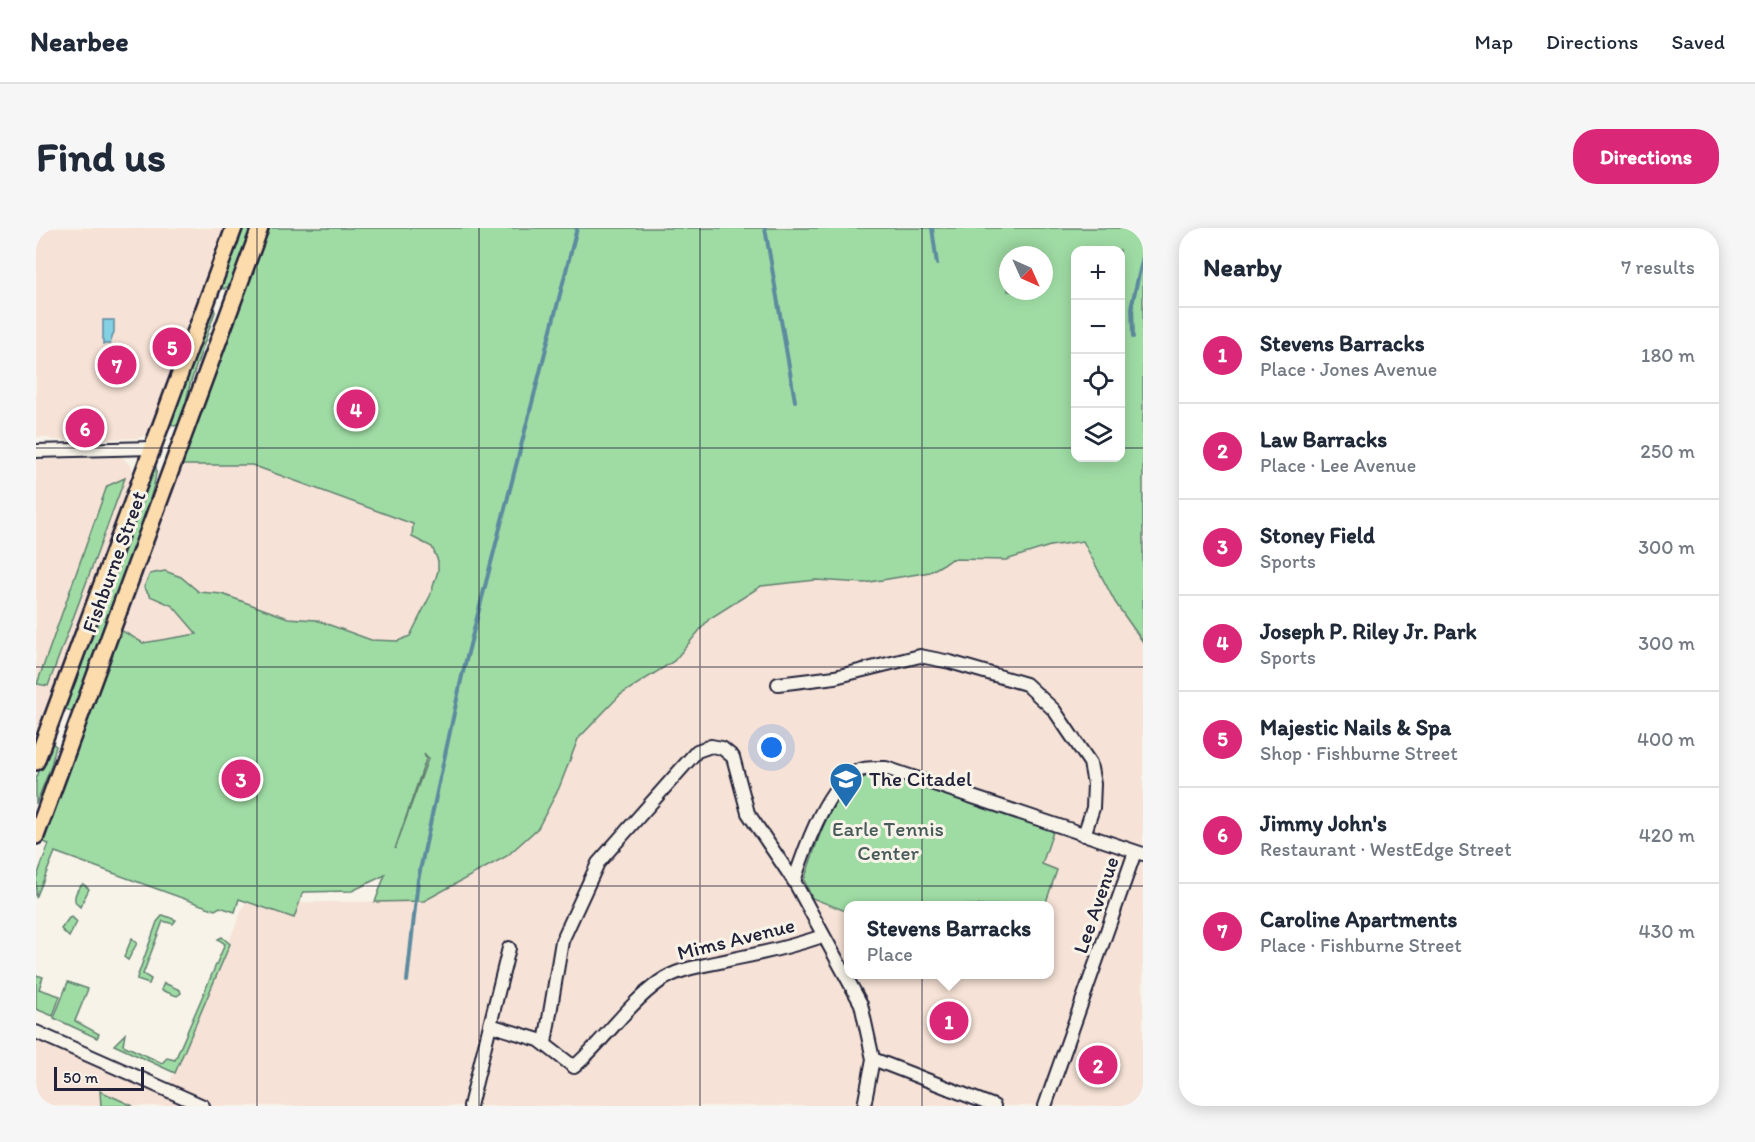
<!DOCTYPE html>
<meta charset="utf-8">
<style>
:root{--surface:#fff;--page:#f6f6f7;--text:#1f2937;--muted:#747a83;--line:#e0e1e3;--accent:#db2777}
body{margin:0;font-family:Itim,sans-serif;background:var(--page);color:var(--text)}
.controls{position:absolute;right:18px;top:18px;display:grid;overflow:hidden;border-radius:12px;box-shadow:0 3px 15px #0003}
.controls button{width:54px;height:54px;display:grid;place-items:center;padding:0;border:0;border-bottom:2px solid var(--line);background:var(--surface);color:var(--text);font:30px sans-serif}
.compass{position:absolute;left:963px;top:18px;width:54px;height:54px;border-radius:50%;background:var(--surface);box-shadow:0 3px 15px #0003;rotate:135deg}
.scale{position:absolute;left:18px;bottom:15px;width:90px;box-sizing:border-box;padding-left:6px;border:3px solid #22223b;border-top:0;font-size:16px;line-height:21px;white-space:nowrap;color:#22223b;-webkit-text-stroke:4px #f7f3e8;paint-order:stroke}
.you{position:absolute;left:736px;top:520px;width:21px;height:21px;margin:-15px;border:4px solid #fff;border-radius:50%;background:#1a73e8;box-shadow:0 0 0 9px #1a73e833}
.badge{display:grid;place-items:center;width:39px;height:39px;border-radius:50%;background:var(--accent);color:#fff;font-size:20px;font-weight:700}
.pin{position:absolute;translate:-50% -50%;border:3px solid #fff;box-shadow:0 2px 6px #0006}
.popup{position:absolute;left:808px;top:673px;width:210px;height:78px;box-sizing:border-box;display:grid;place-content:center;border-radius:12px;background:var(--surface);filter:drop-shadow(0 2px 4px #0005);font-size:20px;white-space:nowrap;color:var(--muted)}
.popup b{font-size:22px;color:var(--text)}
.popup::after{content:'';position:absolute;left:50%;top:100%;margin-left:-12px;border:12px solid transparent;border-top-color:var(--surface)}
.list{margin:0;padding:0;list-style:none}
h2{display:flex;justify-content:space-between;align-items:center;height:78px;margin:0;padding:0 24px;font-size:26px}
h2 small{font-size:20px;font-weight:400;color:var(--muted)}
.list li{display:grid;grid-template-columns:39px 1fr auto;gap:18px;align-items:center;box-sizing:border-box;height:96px;padding:0 24px;border-top:2px solid var(--line)}
.list b{display:block;font-size:22px;white-space:nowrap}
.list p{margin:0;font-size:20px;white-space:nowrap;color:var(--muted)}
.list em{font-size:20px;font-style:normal;color:var(--muted)}
.icon{flex:none;width:33px;height:33px;fill:none;stroke:currentColor;stroke-width:2;stroke-linecap:round;stroke-linejoin:round}
.map{position:relative;flex:none;width:1107px;height:878px;overflow:hidden;border-radius:24px}
header{display:flex;align-items:center;gap:36px;box-sizing:border-box;height:84px;padding:0 30px;background:var(--surface);border-bottom:2px solid var(--line)}
header strong{font-size:28px}
nav{display:flex;gap:33px;margin-inline-start:auto;font-size:21px}
.intro{display:flex;align-items:center;justify-content:space-between;box-sizing:border-box;height:144px;padding:0 36px}
h1{margin:0;font-size:42px}
.button{padding:15px 27px;border-radius:24px;background:var(--accent);color:#fff;font-size:21px;font-weight:700}
main{display:flex;gap:36px;padding:0 36px}
aside{flex:1;background:var(--surface);border-radius:24px;box-shadow:0 3px 15px #0003}
.map>svg:first-child{display:block}
.built{fill:#f6e2d6;fill-rule:evenodd}
.green{fill:#9fdca4;stroke:#607f70;stroke-width:1.5;fill-rule:evenodd}
.water{fill:#83d1e2;stroke:#5c8b9f;stroke-width:1.5}
.lines{fill:none;stroke-linecap:round;stroke-linejoin:round}
.stream{stroke:#5c8b9f;stroke-width:4}
.minor-casing{stroke:#22223b;stroke-width:16}
.major-casing{stroke:#22223b;stroke-width:20}
.minor{stroke:#f7f3e8;stroke-width:12}
.major{stroke:#fcdcac;stroke-width:15}
.grid{fill:none;stroke:#22223b;stroke-width:1.5;stroke-opacity:0.55}
.labels{text-anchor:middle;stroke-width:6;stroke-linejoin:round;paint-order:stroke}
.street-label{font-size:21px;fill:#22223b;stroke:#f7f3e8}
.poi-label{font-size:21px;fill:#22223b;stroke:#f7f3e8;text-anchor:start}
.park-label{font-size:21px;fill:#485a5a;stroke:#f7f3e8}
</style>
<header>
<strong>Nearbee</strong>
<nav><a>Map</a><a>Directions</a><a>Saved</a></nav>
</header>
<div class="intro"><h1>Find us</h1><a class="button">Directions</a></div>
<main>
<div class="map">
<svg width="1107" height="878" viewBox="0 0 1107 878">
<rect width="100%" height="100%" fill="#f7f3e8"/>
<filter id="ink" filterUnits="userSpaceOnUse"><feTurbulence type="fractalNoise" baseFrequency=".0167" numOctaves="2"/><feDisplacementMap in="SourceGraphic" scale="12" xChannelSelector="R" yChannelSelector="G"/><feConvolveMatrix kernelMatrix="1 2 1 2 8 2 1 2 1" color-interpolation-filters="sRGB"/></filter>
<g filter="url(#ink)">
<g class="built">
<path d="M0,0h191l-73,197 -8,10 -9,3 -30,1 -7,-4 -24,1 -6,4h-18l-6,-3h-10z"/>
<path d="M86,229l10,10 1,15 -97,264v-286z"/>
<path d="M143,237h73l214,78 -50,144 -208,-55 -65,11 -24,-14z"/>
<path d="M1047,313l32,61 28,40v464h-1107v-66l58,17 73,32 78,-186 179,-2 83,-45 31,-28 21,-40 19,-48 42,-45 54,-34 35,-42 52,-33 55,-6 48,3 66,-11 22,-13 54,1 44,-14zM812,678h202v68h-202z"/>
</g>
<g class="green">
<path d="M203,0h13l-20,56 -8,5 -4,-4z"/>
<path d="M229,0h878v414l-28,-40 -32,-61 -33,5 -44,14 -54,-1 -22,13 -66,11 -48,-3 -55,6 -52,33 -35,42 -54,34 -42,44 -19,49 -21,40 -31,28 -83,45 -49,1 10,-27 -33,16 -49,1 -9,26 -55,-19 -4,13 -15,-5 -5,3 -160,-58 -19,46v-19l13,-35 -8,-3 78,-212 24,14 54,-9 -24,-28 -23,-10 -6,-9 6,-13 15,-3 16,6 18,15 23,2 66,24 28,2 55,20 27,1 12,-5 20,-40 8,-25v-10l-6,-14 -20,-10 1,-13 -161,-59h-73zM1040,22h44v208h-44zM972,27h36v36h-36zM388,526l4,5 -33,90 31,-90z"/>
<path d="M178,81l1,3 -25,72 -9,40 -7,2 -4,-4 5,-16 35,-95z"/>
<path d="M120,239c6,18 -70,212 -82,244l-3,1 -7,-5 88,-239z"/>
<path d="M89,250l-77,208 -11,-2 70,-198z"/>
<path d="M15,514l5,4 -6,23 -14,35v-25z"/>
<path d="M842,544l46,11 130,46 -12,35 15,6 -12,35 -197,1v6l-36,-14 -8,-18c16,-43 25,-95 74,-108z"/>
<path d="M47,656l6,5 -9,18 -4,-4c-3,-6 1,-15 7,-19z"/>
<path d="M127,687l13,5 -3,4 -10,-3 -20,53 8,5 -2,5 -12,-4v-2l20,-56z"/>
<path d="M36,689l5,5 -8,15 -8,-8 8,-11z"/>
<path d="M186,709l8,7 -55,129 -61,-28 11,-11 -2,11 39,18 5,-5 8,2 50,-116 -7,-5z"/>
<path d="M96,710l5,5 -9,17 -4,-3z"/>
<path d="M0,747l7,2 -4,12 21,7 -7,20 -17,-7z"/>
<path d="M32,754l20,7 -13,32 24,13 -2,4 -43,-20z"/>
<path d="M128,755l16,7 1,3 -4,3 -16,-6z"/>
<path d="M64,863l33,15h-32z"/>
</g>
<path class="water" d="M67,92h11v12l-4,12h-7z"/>
<g class="lines">
<g class="stream">
<path d="M729,0l30,173"/>
<path d="M896,0l5,36"/>
<path d="M1097,109l-1,-33 11,-47"/>
<path d="M371,753l11,-101 44,-204 115,-448"/>
</g>
<defs>
<g id="minor">
<path d="M0,223l116,-3"/>
<path d="M742,456l57,-7 85,-21 30,6 76,22 28,26 36,53 4,21 -1,24 -9,27"/>
<path d="M758,653c10,-30 30,-88 56,-106 11,-8 23,-7 36,-7l257,86"/>
<path d="M454,797l49,15 35,27c30,-26 52,-61 85,-85 21,-15 50,-17 74,-23 31,-6 60,-13 90,-23"/>
<path d="M0,804l167,74"/>
<path d="M509,815l17,-102 36,-78 99,-112 14,-5 11,2 11,9 15,56 46,68 67,123 12,55 -9,47"/>
<path d="M837,831l121,47"/>
<path d="M434,878l39,-158"/>
<path d="M1009,878l90,-254"/>
</g>
<g id="major">
<path d="M0,534l198,-534"/>
<path d="M0,608l224,-608"/>
</g>
</defs>
<use href="#minor" class="minor-casing"/>
<use href="#major" class="major-casing"/>
<use href="#minor" class="minor"/>
<use href="#major" class="major"/>
</g>
</g>
<path class="grid" d="M221,0v878M443,0v878M664,0v878M886,0v878M0,220h1040M1084,220h23M0,439h1107M0,658h1107"/>
<defs>
<symbol id="university-pin" viewBox="-11 -11 22 30"><path d="M0 17L-7.5 6A9.5 9.5 0 1 1 7.5 6Z" fill="#1f6fb2" stroke="#f7f3e8"/><path d="M0-5L7-2L0 1L-7-2ZM-4 1L0 2.5L4 1V4Q0 6-4 4Z" fill="#fff"/></symbol>
</defs>
<g fill-rule="evenodd">
<use href="#university-pin" x="791" y="532" width="38" height="52"/>
</g>
<g class="labels">
<g class="street-label">
<text transform="translate(78 334) rotate(-70)" y="7">Fishburne Street</text>
<text transform="translate(1060 677) rotate(-71)" y="7">Lee Avenue</text>
<text transform="translate(700 711) rotate(-14)" y="7">Mims Avenue</text>
</g>
<g class="poi-label">
<text x="833" y="558">The Citadel</text>
</g>
<g class="park-label">
<text x="852" y="608">Earle Tennis<tspan x="852" dy="24">Center</tspan></text>
</g>
</g>
</svg>
<div class="controls">
<button>+</button>
<button>−</button>
<button><svg class="icon" aria-label="locate" viewBox="0 0 24 24"><circle cx="12" cy="12" r="6"/><path d="M12 2v4M12 18v4M2 12h4M18 12h4"/></svg></button>
<button><svg class="icon" aria-label="layers" viewBox="0 0 24 24"><path d="M12 4l9 5-9 5-9-5zM3 14l9 5 9-5"/></svg></button>
</div>
<svg class="compass" viewBox="-18 -18 36 36"><path d="M0-13l5 13h-10z" fill="#e53935"/><path d="M0 13l5-13h-10z" fill="#747a83"/></svg>
<div class="scale">50 m</div>
<div class="you"></div>
<div class="pin badge" style="left:913px;top:793px">1</div>
<div class="popup"><b>Stevens Barracks</b>Place</div>
<div class="pin badge" style="left:1062px;top:837px">2</div>
<div class="pin badge" style="left:205px;top:551px">3</div>
<div class="pin badge" style="left:320px;top:181px">4</div>
<div class="pin badge" style="left:136px;top:119px">5</div>
<div class="pin badge" style="left:49px;top:200px">6</div>
<div class="pin badge" style="left:81px;top:137px">7</div>
</div>
<aside>
<h2>Nearby<small>7 results</small></h2>
<ul class="list">
<li><span class="badge">1</span><div><b>Stevens Barracks</b><p>Place · Jones Avenue</p></div><em>180 m</em></li>
<li><span class="badge">2</span><div><b>Law Barracks</b><p>Place · Lee Avenue</p></div><em>250 m</em></li>
<li><span class="badge">3</span><div><b>Stoney Field</b><p>Sports</p></div><em>300 m</em></li>
<li><span class="badge">4</span><div><b>Joseph P. Riley Jr. Park</b><p>Sports</p></div><em>300 m</em></li>
<li><span class="badge">5</span><div><b>Majestic Nails &amp; Spa</b><p>Shop · Fishburne Street</p></div><em>400 m</em></li>
<li><span class="badge">6</span><div><b>Jimmy John's</b><p>Restaurant · WestEdge Street</p></div><em>420 m</em></li>
<li><span class="badge">7</span><div><b>Caroline Apartments</b><p>Place · Fishburne Street</p></div><em>430 m</em></li>
</ul>
</aside>
</main>
